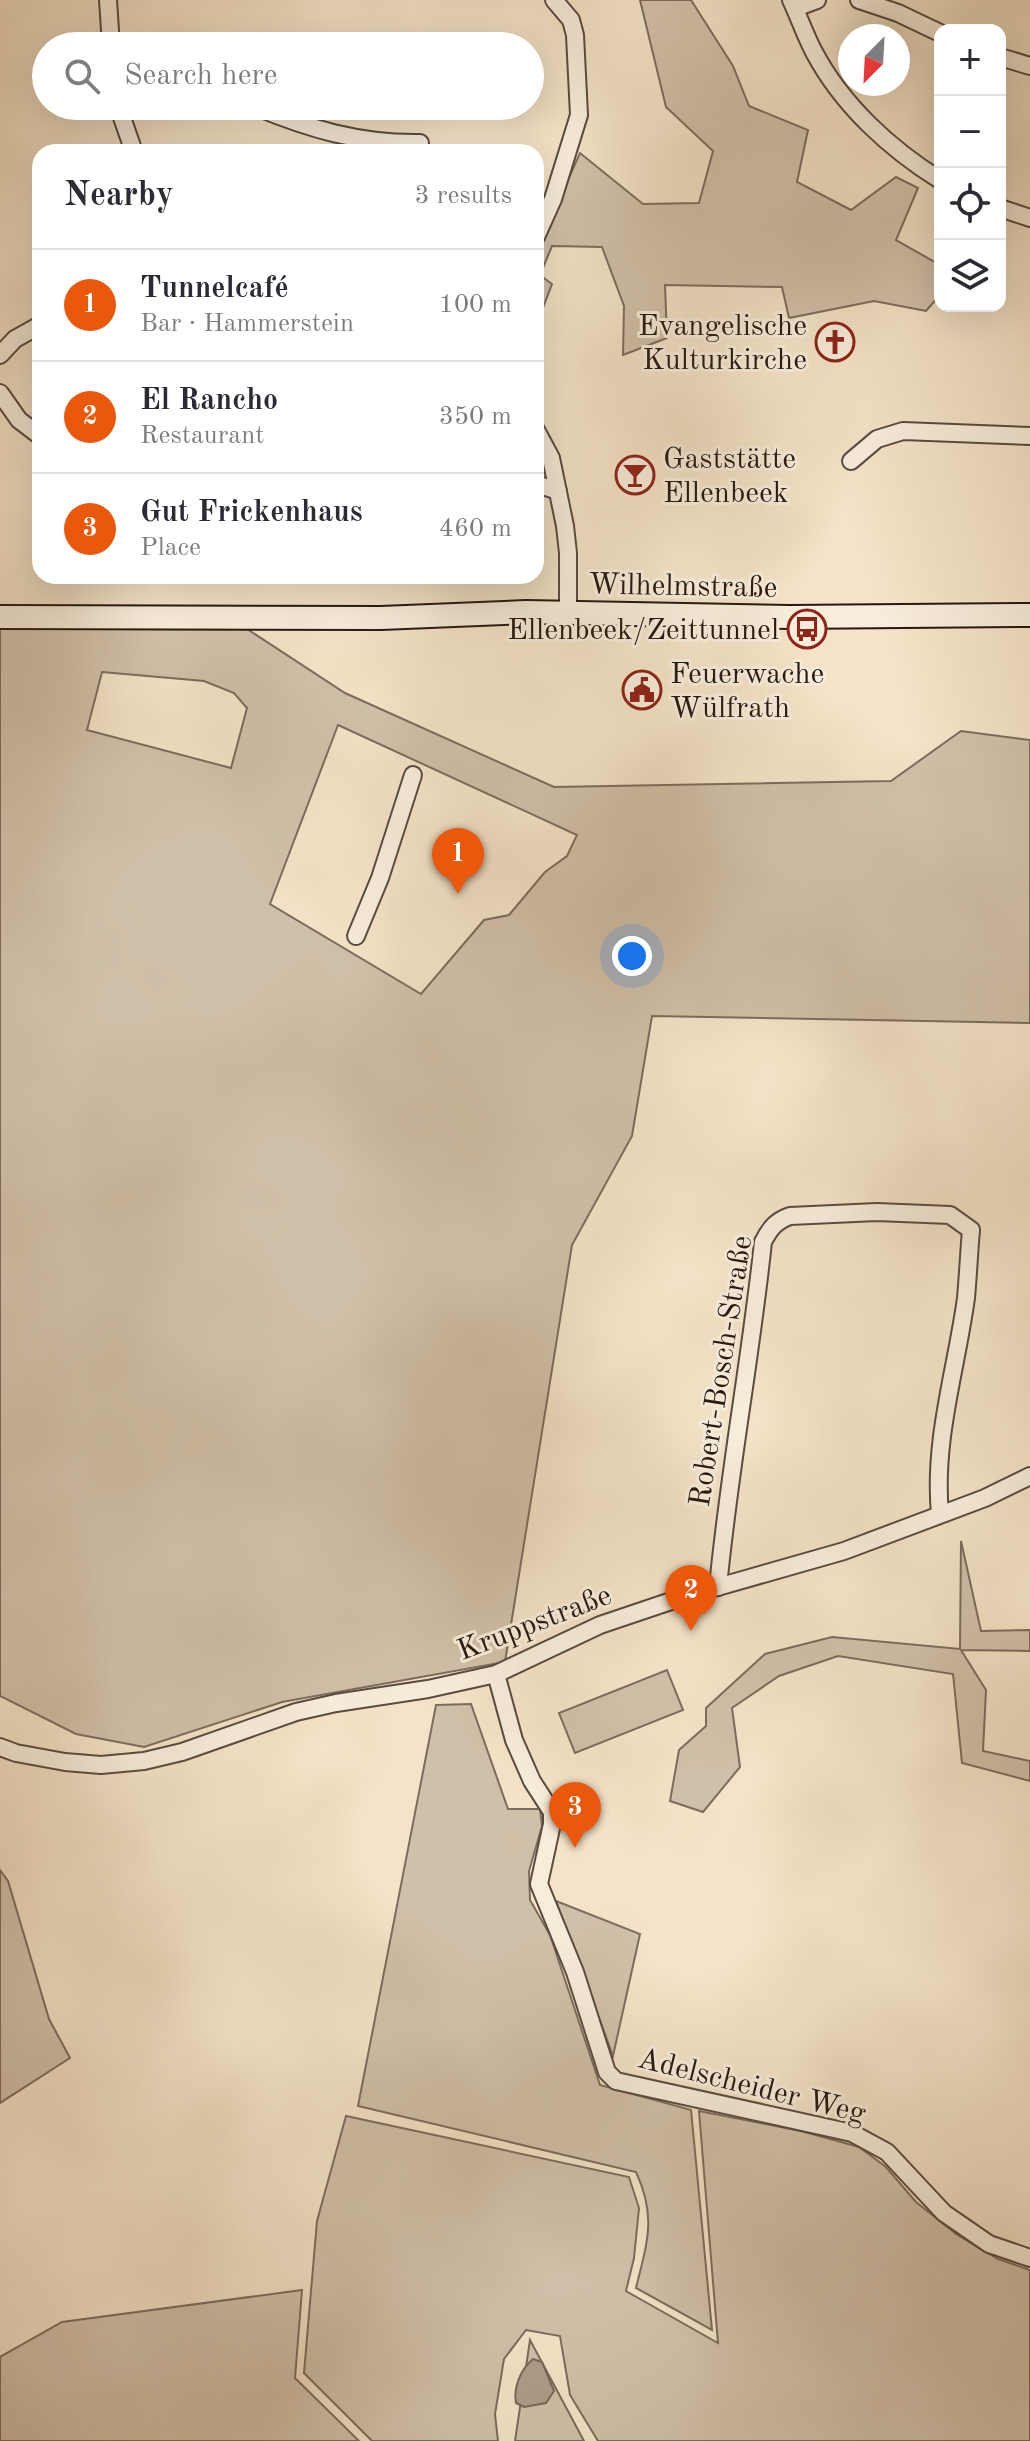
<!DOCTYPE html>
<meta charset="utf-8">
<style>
:root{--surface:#fff;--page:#f7f7f7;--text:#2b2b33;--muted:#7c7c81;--line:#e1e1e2;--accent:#ea580c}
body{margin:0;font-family:"Old Standard TT",serif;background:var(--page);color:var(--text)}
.controls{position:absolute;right:24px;top:24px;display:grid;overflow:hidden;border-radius:16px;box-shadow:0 8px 32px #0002}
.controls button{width:72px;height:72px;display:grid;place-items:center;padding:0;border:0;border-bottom:2px solid var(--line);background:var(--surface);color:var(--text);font:40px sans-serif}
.compass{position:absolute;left:838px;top:24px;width:72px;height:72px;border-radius:50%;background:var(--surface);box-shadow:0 8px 32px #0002;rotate:204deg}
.you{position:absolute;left:632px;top:956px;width:28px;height:28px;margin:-20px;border:6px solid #fff;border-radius:50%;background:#1a73e8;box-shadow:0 0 0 12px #1a73e833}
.badge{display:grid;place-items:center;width:52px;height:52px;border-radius:50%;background:var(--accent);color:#fff;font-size:26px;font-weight:700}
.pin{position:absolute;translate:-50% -66px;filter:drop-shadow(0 2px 4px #0008)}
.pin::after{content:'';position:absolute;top:42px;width:28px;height:24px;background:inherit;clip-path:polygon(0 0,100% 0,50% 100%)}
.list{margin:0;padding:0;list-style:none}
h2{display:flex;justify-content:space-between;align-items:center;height:104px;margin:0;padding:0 32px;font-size:34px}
h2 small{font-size:26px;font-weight:400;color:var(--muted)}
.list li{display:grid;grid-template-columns:52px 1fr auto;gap:24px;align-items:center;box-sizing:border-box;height:112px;padding:0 32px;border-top:2px solid var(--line)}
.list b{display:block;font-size:30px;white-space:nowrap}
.list p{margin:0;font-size:26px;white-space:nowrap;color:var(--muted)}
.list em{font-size:26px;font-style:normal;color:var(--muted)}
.icon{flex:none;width:44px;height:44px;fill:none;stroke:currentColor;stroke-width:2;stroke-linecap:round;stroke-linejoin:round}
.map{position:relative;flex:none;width:1030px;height:2441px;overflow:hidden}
.search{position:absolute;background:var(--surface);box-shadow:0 8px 32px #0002;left:32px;top:32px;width:512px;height:88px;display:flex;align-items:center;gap:20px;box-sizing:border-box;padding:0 28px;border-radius:44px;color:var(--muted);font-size:30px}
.panel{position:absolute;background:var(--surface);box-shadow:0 8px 32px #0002;left:32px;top:144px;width:512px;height:440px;border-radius:24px}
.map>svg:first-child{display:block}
.green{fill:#d1c0a9;stroke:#7c6c5d;stroke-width:2;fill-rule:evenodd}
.water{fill:#ae9e8a;stroke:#78685a;stroke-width:2}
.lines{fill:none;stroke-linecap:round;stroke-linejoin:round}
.minor-casing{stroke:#5a4b3f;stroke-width:20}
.secondary-casing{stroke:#261811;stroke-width:26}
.minor{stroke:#f8eddb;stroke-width:16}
.secondary{stroke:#f8eddb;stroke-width:22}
.labels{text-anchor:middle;stroke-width:6;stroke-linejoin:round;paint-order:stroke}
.poi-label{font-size:30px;fill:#261811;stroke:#f8eddb;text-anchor:end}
.street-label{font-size:30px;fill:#261811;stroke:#f8eddb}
</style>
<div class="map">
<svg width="1030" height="2441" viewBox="0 0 1030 2441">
<rect width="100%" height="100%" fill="#f4e3c8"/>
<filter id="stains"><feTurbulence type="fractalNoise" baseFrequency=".0025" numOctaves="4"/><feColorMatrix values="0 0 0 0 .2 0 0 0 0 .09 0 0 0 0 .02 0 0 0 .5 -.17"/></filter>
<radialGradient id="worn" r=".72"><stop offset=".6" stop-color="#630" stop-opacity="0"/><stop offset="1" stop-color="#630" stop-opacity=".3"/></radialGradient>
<g class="green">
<path d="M640,0h51l42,66 16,40 59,24 -11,52 54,28 45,-33 22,11 -22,52 44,25v30l-14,16 -52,-10 -85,17 -7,-31 -117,-2 2,53 -44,17 1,-49 -22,-59 -50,-1 -12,29 12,9 -16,42v-74l44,-99 63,51 56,-1 14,-52 -47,-44z"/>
<path d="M244,627l101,66 209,94 337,-6 70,-50 69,9v283l-378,-7 -20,120 -60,109 -67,417 -223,40 -138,45 -68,-13 -76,-38v-1067zM102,672l102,9 30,12 13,15 -16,60 -144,-38zM338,725l239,110 -10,21 -22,16 -36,43 -25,5 -63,74 -151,-90z"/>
<path d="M961,1541l20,90 49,-1v21l-69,-1 25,40 -3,61 47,10v20l-68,-18 -9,-89 -115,-18 -59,20 -47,32 8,59 -37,45 -33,-11 9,-51 27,-24v-18l59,-54 67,-17 128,12z"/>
<path d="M667,1670l16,40 -108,43 -16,-40z"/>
<path d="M471,1704l37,105h32l2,17 -13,45 1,29 20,35 50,150 91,25 21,220 -76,-42c11,-45 21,-71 0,-116l-278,-66 78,-401z"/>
<path d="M0,1870l8,11 41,138 21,39 -70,45z"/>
<path d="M556,1901l84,33 -27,122z"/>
<path d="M699,2111l102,20 58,16 27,20 30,35 40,32 42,25 32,11v171h-432l-28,-46 -10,-59 -34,-6 -22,29 -9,55 3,27h-126l-68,-68 13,-152 29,-105 283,61 10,31 -5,50 -8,33 92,52z"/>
<path d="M302,2290l-7,88 64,63h-359v-84l62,-35z"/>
<path d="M530,2340l54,101h-69z"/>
</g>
<path class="water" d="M533,2359l9,3 12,29 -8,12 -22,4 -8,-4c-3,-16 5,-34 17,-44z"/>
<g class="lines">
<defs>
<g id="minor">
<path d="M108,0l3,46"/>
<path d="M791,0c8,17 14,35 23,52 28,53 76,97 126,128"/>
<path d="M859,0l39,13 42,20"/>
<path d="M795,8l22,-8"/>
<path d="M1000,57l30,9"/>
<path d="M118,106l16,46"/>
<path d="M254,106c55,23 106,38 166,37"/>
<path d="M1000,208l30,10"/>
<path d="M536,237l17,-38 26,-84 -4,-80 -4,-15 -17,-20"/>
<path d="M0,355l15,-16 25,-14"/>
<path d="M0,393l19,27 21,16"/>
<path d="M536,430l15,28 14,68 3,27v61"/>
<path d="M851,461l26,-22 26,-8 127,5"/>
<path d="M536,484l22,7"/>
<path d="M356,936l24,-58 33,-103"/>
<path d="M718,1587c11,-116 33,-230 45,-345 7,-14 13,-21 27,-26l87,-4 73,3 21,15c-2,23 -3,46 -5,68 -10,73 -33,142 -26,216"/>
<path d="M496,1674l18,66 18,41 20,31v12l-13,60 36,88 32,100 9,9 236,52 35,19 57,61 45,31 41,14"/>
<path d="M0,1747l16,6 49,9 36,3 43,-4 38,-9 114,-40 40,-9 92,-14 68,-15 104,-49 86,-29 158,-45 141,-53 45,-22"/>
</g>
<path id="secondary" d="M0,617l381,1 145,-6 263,5 241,-2"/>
</defs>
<use href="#minor" class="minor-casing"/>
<use href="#secondary" class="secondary-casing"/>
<use href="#minor" class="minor"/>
<use href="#secondary" class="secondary"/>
</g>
<defs>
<symbol id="church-ring" viewBox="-11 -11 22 22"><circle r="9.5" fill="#f8eddb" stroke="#8f2418" stroke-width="1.5"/><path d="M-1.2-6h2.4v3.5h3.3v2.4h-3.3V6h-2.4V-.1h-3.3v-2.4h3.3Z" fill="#8f2418"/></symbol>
<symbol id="bar-ring" viewBox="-11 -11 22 22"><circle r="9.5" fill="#f8eddb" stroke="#8f2418" stroke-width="1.5"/><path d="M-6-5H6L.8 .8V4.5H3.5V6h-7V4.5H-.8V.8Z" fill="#8f2418"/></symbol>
<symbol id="bus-ring" viewBox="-11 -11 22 22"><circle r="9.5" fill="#f8eddb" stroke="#8f2418" stroke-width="1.5"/><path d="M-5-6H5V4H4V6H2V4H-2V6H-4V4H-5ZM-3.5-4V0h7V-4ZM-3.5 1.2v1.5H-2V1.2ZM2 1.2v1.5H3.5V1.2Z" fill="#8f2418"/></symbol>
<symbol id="civic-ring" viewBox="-11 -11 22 22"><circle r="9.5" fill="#f8eddb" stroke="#8f2418" stroke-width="1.5"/><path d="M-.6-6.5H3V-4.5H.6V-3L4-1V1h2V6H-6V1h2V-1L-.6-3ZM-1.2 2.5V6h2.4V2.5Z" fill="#8f2418"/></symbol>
</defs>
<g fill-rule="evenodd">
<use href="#church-ring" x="813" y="320" width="44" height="44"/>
<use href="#bar-ring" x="613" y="453" width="44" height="44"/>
<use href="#bus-ring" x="785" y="607" width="44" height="44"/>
<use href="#civic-ring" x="620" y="668" width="44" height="44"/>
</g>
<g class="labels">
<g class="poi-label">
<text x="807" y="335">Evangelische<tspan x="807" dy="34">Kulturkirche</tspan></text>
<text x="663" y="468" text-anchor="start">Gaststätte<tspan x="663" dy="34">Ellenbeek</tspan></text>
<text x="779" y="639">Ellenbeek/Zeittunnel</text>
<text x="670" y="683" text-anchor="start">Feuerwache<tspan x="670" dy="34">Wülfrath</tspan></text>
</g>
<g class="street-label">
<text transform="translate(683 585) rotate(1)" y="10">Wilhelmstraße</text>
<text transform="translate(720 1371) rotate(-81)" y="10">Robert-Bosch-Straße</text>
<text transform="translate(534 1622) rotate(-21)" y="10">Kruppstraße</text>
<text transform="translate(752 2085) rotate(14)" y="10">Adelscheider Weg</text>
</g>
</g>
<rect width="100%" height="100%" filter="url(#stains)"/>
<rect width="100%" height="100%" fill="url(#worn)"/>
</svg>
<div class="controls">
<button>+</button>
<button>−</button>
<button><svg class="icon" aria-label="locate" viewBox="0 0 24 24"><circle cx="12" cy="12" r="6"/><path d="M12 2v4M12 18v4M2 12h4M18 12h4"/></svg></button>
<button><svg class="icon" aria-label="layers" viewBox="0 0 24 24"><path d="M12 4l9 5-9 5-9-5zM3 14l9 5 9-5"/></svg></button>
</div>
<svg class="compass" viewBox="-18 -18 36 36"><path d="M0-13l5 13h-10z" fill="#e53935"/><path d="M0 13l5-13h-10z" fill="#7c7c81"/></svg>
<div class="you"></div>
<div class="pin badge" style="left:458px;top:894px">1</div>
<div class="pin badge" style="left:691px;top:1631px">2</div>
<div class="pin badge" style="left:575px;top:1848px">3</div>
<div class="search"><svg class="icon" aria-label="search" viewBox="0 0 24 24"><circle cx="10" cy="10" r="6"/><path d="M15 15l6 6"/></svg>Search here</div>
<section class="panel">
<h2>Nearby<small>3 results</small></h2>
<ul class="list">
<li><span class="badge">1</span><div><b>Tunnelcafé</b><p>Bar · Hammerstein</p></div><em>100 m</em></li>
<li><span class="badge">2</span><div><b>El Rancho</b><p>Restaurant</p></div><em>350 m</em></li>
<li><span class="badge">3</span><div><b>Gut Frickenhaus</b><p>Place</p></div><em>460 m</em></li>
</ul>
</section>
</div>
